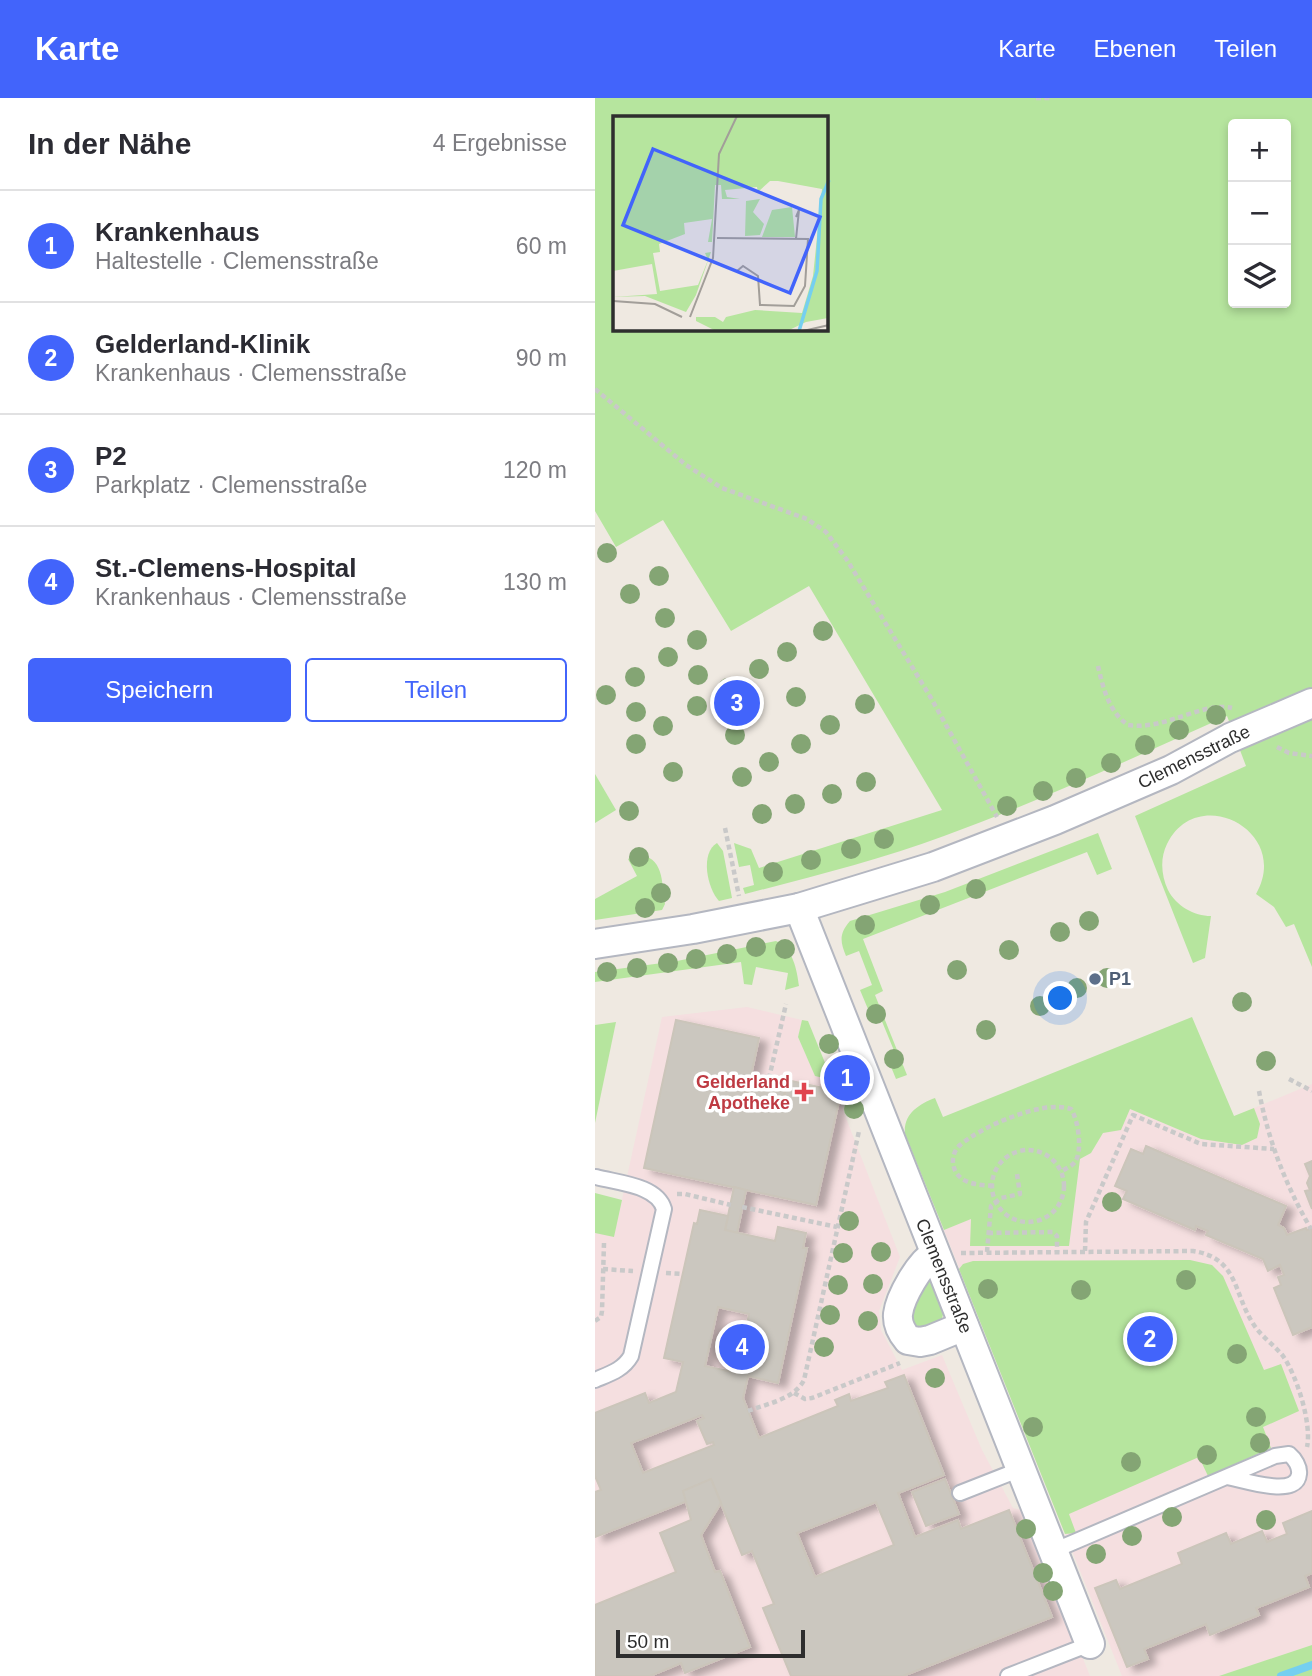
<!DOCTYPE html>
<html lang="de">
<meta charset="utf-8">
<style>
:root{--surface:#fff;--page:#f2f2f3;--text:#2b2b33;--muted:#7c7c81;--line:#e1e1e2;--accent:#4264fb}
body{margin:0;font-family:Arial,sans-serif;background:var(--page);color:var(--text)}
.controls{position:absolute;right:21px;top:21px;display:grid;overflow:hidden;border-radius:7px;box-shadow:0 4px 10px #0003}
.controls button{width:63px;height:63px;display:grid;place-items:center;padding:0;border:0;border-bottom:2px solid var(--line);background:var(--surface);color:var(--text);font:35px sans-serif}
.scale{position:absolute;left:21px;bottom:18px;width:189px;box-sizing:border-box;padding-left:7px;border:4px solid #2e2e2e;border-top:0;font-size:19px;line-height:24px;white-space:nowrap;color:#2e2e2e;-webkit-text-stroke:5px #fff;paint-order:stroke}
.you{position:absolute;left:466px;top:901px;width:24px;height:24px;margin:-18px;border:5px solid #fff;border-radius:50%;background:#1a73e8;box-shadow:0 0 0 10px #1a73e833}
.badge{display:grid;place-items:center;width:46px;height:46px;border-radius:50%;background:var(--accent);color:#fff;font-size:23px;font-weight:700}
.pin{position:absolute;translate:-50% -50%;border:4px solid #fff;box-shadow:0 2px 7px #0006}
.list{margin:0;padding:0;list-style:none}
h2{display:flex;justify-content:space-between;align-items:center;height:91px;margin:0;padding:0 28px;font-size:30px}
h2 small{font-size:23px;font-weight:400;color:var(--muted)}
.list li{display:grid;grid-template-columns:46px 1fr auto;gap:21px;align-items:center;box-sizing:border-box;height:112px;padding:0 28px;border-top:2px solid var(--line)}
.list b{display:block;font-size:26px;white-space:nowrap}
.list p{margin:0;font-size:23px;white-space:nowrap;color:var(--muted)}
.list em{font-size:23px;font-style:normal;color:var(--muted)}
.actions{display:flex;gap:14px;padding:21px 28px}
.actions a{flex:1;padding:16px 0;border:2px solid var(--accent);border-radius:7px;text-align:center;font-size:24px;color:var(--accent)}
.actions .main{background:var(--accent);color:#fff}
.icon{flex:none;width:38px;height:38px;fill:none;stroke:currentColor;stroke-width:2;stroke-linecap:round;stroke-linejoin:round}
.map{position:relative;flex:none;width:717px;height:1578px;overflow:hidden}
header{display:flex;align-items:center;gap:42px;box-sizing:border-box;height:98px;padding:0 35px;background:var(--accent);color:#fff}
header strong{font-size:33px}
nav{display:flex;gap:38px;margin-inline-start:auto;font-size:24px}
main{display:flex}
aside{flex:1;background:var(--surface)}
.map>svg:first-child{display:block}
.medical{fill:#f5dfe0}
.green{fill:#b6e59e;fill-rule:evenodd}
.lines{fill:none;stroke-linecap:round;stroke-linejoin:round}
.stream{stroke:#75cff0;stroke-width:8}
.building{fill:#cbc7bf;stroke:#cbc5ba;stroke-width:2;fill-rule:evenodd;filter:url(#shadow)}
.lane-casing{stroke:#b4b7c1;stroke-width:18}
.street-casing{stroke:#b4b7c1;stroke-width:32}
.path{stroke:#c9c9c9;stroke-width:4.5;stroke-dasharray:5 3.5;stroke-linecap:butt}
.lane{stroke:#fff;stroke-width:14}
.street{stroke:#fff;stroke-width:28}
.tree{fill:#84a574}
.service-dot{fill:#5c6f8a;stroke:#fff;stroke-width:2.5}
.health-dot{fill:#e0444e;stroke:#fff;stroke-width:2.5}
.labels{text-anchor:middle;stroke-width:7;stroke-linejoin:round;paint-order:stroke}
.street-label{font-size:18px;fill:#2e2e2e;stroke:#fff}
.service-label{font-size:18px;font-weight:bold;fill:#4e5e75;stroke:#fff;text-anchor:start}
.health-label{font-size:18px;font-weight:bold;fill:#be3a42;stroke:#fff;text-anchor:end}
.inset-river{fill:none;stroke:#75cff0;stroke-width:3.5}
.inset-road{fill:none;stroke:#a29e99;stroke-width:2}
.view{fill:#4264fb;fill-opacity:0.15;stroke:#4264fb;stroke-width:3.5}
.inset-edge{fill:none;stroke:#2e2e2e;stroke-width:3.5}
</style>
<header>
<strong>Karte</strong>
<nav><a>Karte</a><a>Ebenen</a><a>Teilen</a></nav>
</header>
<main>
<aside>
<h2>In der Nähe<small>4 Ergebnisse</small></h2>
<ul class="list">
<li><span class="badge">1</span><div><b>Krankenhaus</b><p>Haltestelle · Clemensstraße</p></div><em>60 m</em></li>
<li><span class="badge">2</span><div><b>Gelderland-Klinik</b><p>Krankenhaus · Clemensstraße</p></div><em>90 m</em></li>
<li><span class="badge">3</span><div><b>P2</b><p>Parkplatz · Clemensstraße</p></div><em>120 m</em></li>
<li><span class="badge">4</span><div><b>St.-Clemens-Hospital</b><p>Krankenhaus · Clemensstraße</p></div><em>130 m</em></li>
</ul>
<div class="actions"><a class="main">Speichern</a><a>Teilen</a></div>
</aside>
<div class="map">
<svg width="717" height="1578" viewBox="0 0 717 1578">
<defs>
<filter id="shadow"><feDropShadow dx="8" dy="4.5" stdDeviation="3.5" flood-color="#0004"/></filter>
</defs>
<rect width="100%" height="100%" fill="#efe9e1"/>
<g class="medical">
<path d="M152,909l55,13 -4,17 17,39 17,4 4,10 5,2 -2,8 61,157 -21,54 2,19 21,40 40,-15 40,95 31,58 11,3 66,165h-495v-443l19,3 48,-219z"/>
<path d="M717,986v561l-93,31h-97l-178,-446 27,-12 120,-65 12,-20 27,-24 71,30 59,-15 -6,-16z"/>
</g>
<g class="green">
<path d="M0,0h717v869l-18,-43 -8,3 -12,-20 -18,-13c36,-63 -59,-112 -89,-50 -7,14 -6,31 1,46 8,16 26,26 43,26l-6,42 -12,5 -58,-147 111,-50 -19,-50c-94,42 -187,85 -283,120 -65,24 -133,41 -199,58l-2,-6 11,-3 -4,-20 -11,2 -5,-24 17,6 8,19 183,-58 -133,-224 -78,45 -68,-111 -47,27 -21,-36zM19,19h212v212h-212zM638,26h53v179h-53z"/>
<path d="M0,676l21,36 -21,13z"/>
<path d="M503,735l14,36 -15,6 -10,-23 -224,87 20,52 -8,4 32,80 -11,4 -9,-22 8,-4 -14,-34 -8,2 -13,-31 12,-5 -13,-34 -13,5c-6,-15 -7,-22 4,-35l95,-29z"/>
<path d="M122,745l6,8 9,47 -13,3c-12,-13 -19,-48 -2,-58z"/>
<path d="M41,756c29,3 25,27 29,50l-3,6 -67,10v-21l42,-23 -9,-17z"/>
<path d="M181,843c17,7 21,29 23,45l-14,4 3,-17 -32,-6 -4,18 -8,-1 -3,-22 -146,20v-10l82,-11z"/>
<path d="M597,919l42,99 20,-8 6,16 -3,14 -15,7 -41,-6 -71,-30 -9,21 -18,3 -12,20 -11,6 -11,87h-99l1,-27 -27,11 -39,-96c-2,-20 14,-30 30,-36l8,19z"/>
<path d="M207,922l6,1 24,59 -17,-4 -17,-39z"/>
<path d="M21,924l-21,101v-98z"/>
<path d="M0,1095l27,7 -8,37 -19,-4z"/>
<path d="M595,1162l22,5 11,11 41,94 17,-6 18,47 -36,16 8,21 -63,28 -9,-19 -130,57 7,19 -11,1 -106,-265 4,-5 10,-3z"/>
<path d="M334,1173l15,39 -3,13 -22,14 -13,-24z"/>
<path d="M717,1547v31h-93z"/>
</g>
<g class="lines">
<path class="stream" d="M686,1578l31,-11"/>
</g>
<g class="building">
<path d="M81,922l83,18 -14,65 36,8 6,-31 54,12 -25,113 -172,-37z"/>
<path d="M154,985l36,8 -4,20 -36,-8z"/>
<path d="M551,1048l140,60 -8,19 6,3 3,7 19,-7 1,2 5,-2v99l-19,8 -19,-47 7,-3 -3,-8 6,-2 -4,-10 -12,6 -5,-12 -57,-24 2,-4 -12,-5 -1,4 -72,-31 4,-8 -12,-5 16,-37 12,5z"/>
<path d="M717,1063v48l-7,-18 5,-1 -3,-7 3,-7 -5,-12z"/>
<path d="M139,1089l12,3 -9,43 -12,-3z"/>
<path d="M105,1112l28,6 -3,14 50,11 3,-14 28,6 -3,15h4l-29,135 -30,-7 -5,22 16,40 79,-32 -3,-6 14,-6 2,7 37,-13 -3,-6 19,-7 40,100 -46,18 17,44 43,-17 3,9 48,-19 43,107 -149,59h-112l-28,-68 11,-4 -22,-53 -10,4 -31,-76 -28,12 4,10 -92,36v-45l6,-2 -6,-14v-63l50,-20 4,10 27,-11 7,-30 -19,-4 30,-135 3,1zM123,1209l31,7 -12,59 -32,-7zM107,1317l2,3 -7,3 10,23 6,-2 1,3 -71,28 -12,-30zM281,1404l18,43 -79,32 -18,-44z"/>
<path d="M116,1381l10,24 -20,32 14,37 5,-1 30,76 -65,26 -4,-10 -31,13h-55v-71l81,-33 -16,-39 31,-13 -8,-29z"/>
<path d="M350,1381l14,35 -33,12 -14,-34z"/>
<path d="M717,1413v62l-7,3 4,11 -53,21 3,7 -49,20 -4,-11 -62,25 4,10 -21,8 -32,-79 21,-8 4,9 62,-25 -4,-11 48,-20 5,11 31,-13 5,11 20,-8 -4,-11z"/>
</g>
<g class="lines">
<defs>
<g id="lane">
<path d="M0,1282c14,-6 28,-10 36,-24l33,-147c-7,-24 -46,-26 -68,-32"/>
<path d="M365,1395l61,-24"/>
<path d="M458,1453l222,-95 14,-2c6,5 11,13 10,20 -2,25 -58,5 -72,3"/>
<path d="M413,1578l82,-32"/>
</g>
<g id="street">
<path d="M204,810l291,736"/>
<path d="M0,846l98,-15 106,-21 134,-41 122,-47 116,-50 59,-32 82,-35"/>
<path d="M340,1156c-15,8 -35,43 -37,60 -1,10 4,19 10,26l12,2 10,-2 34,-14"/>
</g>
</defs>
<use href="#lane" class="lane-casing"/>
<use href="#street" class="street-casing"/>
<g class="path">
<path d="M441,0h17"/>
<path d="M0,291l91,76 36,23 85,31 19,13 21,28 84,138 66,119"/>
<path d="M503,568c5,22 11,46 30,59 36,6 75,-24 104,-17"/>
<path d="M682,649l12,6 23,3"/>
<path d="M130,730l14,68"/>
<path d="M694,981l23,12"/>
<path d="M172,989l19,-83"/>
<path d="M664,993c9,49 27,95 52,138"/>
<circle cx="433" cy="1088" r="36"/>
<path d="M398,1088c-9,-1 -19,-1 -27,-5 -14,-6 -18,-25 -6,-36 21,-18 83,-46 111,-36 7,10 12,42 4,53 -3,4 -10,7 -15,10"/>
<path d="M82,1096h8l46,11"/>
<path d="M147,1109l95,20"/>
<path d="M393,1135l65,-1 4,4v16"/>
<path d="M490,1153l1,-29 47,-107 68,29 73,5"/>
<path d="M392,1154l4,-46 10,-8 19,-4 -3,-20"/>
<path d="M366,1155l232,-2c46,7 40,43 61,74 8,12 20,20 29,31 14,20 29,68 24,91"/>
<path d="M8,1171l30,2"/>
<path d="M71,1175l17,1"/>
<path d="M0,1223l6,-4 1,-6 2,-68"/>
<path d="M199,1295l11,6 7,-1 88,-35"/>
<path d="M153,1313c18,-7 47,-12 56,-31l55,-249"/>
</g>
<use href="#lane" class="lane"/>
<use href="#street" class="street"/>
</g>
<g class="tree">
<circle cx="12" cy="455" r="10"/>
<circle cx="64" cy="478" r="10"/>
<circle cx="35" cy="496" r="10"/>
<circle cx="70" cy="520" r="10"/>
<circle cx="228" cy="533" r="10"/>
<circle cx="102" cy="542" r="10"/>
<circle cx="192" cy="554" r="10"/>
<circle cx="73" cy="559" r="10"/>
<circle cx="164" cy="571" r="10"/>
<circle cx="103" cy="577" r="10"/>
<circle cx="40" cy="579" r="10"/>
<circle cx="133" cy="590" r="10"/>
<circle cx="11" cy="597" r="10"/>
<circle cx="201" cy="599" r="10"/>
<circle cx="270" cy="606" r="10"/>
<circle cx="102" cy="608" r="10"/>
<circle cx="41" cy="614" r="10"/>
<circle cx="621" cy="617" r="10"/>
<circle cx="235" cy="627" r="10"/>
<circle cx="68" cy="628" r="10"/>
<circle cx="584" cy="632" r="10"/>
<circle cx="140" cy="637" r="10"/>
<circle cx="41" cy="646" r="10"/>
<circle cx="206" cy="646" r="10"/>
<circle cx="550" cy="647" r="10"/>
<circle cx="174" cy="664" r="10"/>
<circle cx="516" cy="665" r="10"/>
<circle cx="78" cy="674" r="10"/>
<circle cx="147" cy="679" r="10"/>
<circle cx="481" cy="680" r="10"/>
<circle cx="271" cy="684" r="10"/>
<circle cx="448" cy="693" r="10"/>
<circle cx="237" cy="696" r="10"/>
<circle cx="200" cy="706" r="10"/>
<circle cx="412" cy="708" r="10"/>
<circle cx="34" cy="713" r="10"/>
<circle cx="167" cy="716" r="10"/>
<circle cx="289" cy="741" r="10"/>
<circle cx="256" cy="751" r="10"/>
<circle cx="44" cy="759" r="10"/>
<circle cx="216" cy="762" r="10"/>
<circle cx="178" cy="774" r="10"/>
<circle cx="381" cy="791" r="10"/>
<circle cx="66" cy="795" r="10"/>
<circle cx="335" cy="807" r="10"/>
<circle cx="50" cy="810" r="10"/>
<circle cx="494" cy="823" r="10"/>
<circle cx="270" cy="827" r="10"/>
<circle cx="465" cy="834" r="10"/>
<circle cx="161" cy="849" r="10"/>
<circle cx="190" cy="851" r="10"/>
<circle cx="414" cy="852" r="10"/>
<circle cx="132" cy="856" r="10"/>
<circle cx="101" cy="861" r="10"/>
<circle cx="73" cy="865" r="10"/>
<circle cx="42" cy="870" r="10"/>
<circle cx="362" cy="872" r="10"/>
<circle cx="12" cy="874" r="10"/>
<circle cx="512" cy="880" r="10"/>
<circle cx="482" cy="890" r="10"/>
<circle cx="647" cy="904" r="10"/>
<circle cx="445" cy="908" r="10"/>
<circle cx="281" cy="916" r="10"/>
<circle cx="391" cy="932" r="10"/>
<circle cx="234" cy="946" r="10"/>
<circle cx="299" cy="961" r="10"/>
<circle cx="671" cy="963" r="10"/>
<circle cx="247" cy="977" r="10"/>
<circle cx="259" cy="1011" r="10"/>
<circle cx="517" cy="1104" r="10"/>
<circle cx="254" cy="1123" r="10"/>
<circle cx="286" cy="1154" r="10"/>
<circle cx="248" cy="1155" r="10"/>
<circle cx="591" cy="1182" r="10"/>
<circle cx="278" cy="1186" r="10"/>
<circle cx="243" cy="1187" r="10"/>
<circle cx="393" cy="1191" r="10"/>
<circle cx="486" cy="1192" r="10"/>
<circle cx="235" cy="1217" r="10"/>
<circle cx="273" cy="1223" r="10"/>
<circle cx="229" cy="1249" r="10"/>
<circle cx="642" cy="1256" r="10"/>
<circle cx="340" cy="1280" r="10"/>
<circle cx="661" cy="1319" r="10"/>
<circle cx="438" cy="1329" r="10"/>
<circle cx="665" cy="1345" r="10"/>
<circle cx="612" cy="1357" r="10"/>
<circle cx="536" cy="1364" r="10"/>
<circle cx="577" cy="1419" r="10"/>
<circle cx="671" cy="1422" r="10"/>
<circle cx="431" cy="1431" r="10"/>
<circle cx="537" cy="1438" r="10"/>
<circle cx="501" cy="1456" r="10"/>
<circle cx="448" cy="1475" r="10"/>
<circle cx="458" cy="1493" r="10"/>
</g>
<circle class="service-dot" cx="500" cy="881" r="7"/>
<path class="health-dot" d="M205.5 983.5h7v7h7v7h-7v7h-7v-7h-7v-7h7z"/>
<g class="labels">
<g class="street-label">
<text transform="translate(599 659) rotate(-26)" y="6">Clemensstraße</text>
<text transform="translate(349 1178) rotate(68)" y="6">Clemensstraße</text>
</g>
<g class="service-label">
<text x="514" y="887">P1</text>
</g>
<g class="health-label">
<text x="195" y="990">Gelderland<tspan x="195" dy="21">Apotheke</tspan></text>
</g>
</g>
<g transform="translate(18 18)">
<rect width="215" height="215" fill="#efe9e1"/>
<path d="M0,0h215v202l-22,4 -19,9h-71l-20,-10v-4h19l8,5 3,-5 29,-7 47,3 11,-37 9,-87 -44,-8h-8l-12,11 -1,-5 -32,3 2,7 13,2h-18l-1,-14h-6l-3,57h-4l4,-23 -28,4 1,11 -26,10 1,8 -7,1 7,38 38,-6 10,-25 -3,-7 6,-1 -15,43 -10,17 -41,-16 -32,1 44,-3 -5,-30 -39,7zM147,83l-7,13 11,12 -4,11 -15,1 1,-35zM179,91l3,30h-33l10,-27z" fill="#b6e59e"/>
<path class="inset-river" d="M186,215l18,-60 4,-72 8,-19"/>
<path class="inset-road" d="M183,101l3,-7 -3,29M104,122l91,1 -3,47 -11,20 -34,-1 -2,-29 -15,-10 -6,5M0,185l42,3 27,13M77,201l23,-59 6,-104 18,-38M190,215l26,-6"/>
<path class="view" d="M40,33l167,68 -30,76 -167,-68z"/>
<rect width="215" height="215" class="inset-edge"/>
</g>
</svg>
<div class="controls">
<button>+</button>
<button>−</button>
<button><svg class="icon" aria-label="layers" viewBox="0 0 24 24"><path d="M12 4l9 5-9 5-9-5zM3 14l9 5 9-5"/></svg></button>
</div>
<div class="scale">50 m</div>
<div class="you"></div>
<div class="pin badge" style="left:252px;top:980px">1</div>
<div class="pin badge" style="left:555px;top:1241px">2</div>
<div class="pin badge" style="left:142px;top:605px">3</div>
<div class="pin badge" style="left:147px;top:1249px">4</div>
</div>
</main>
